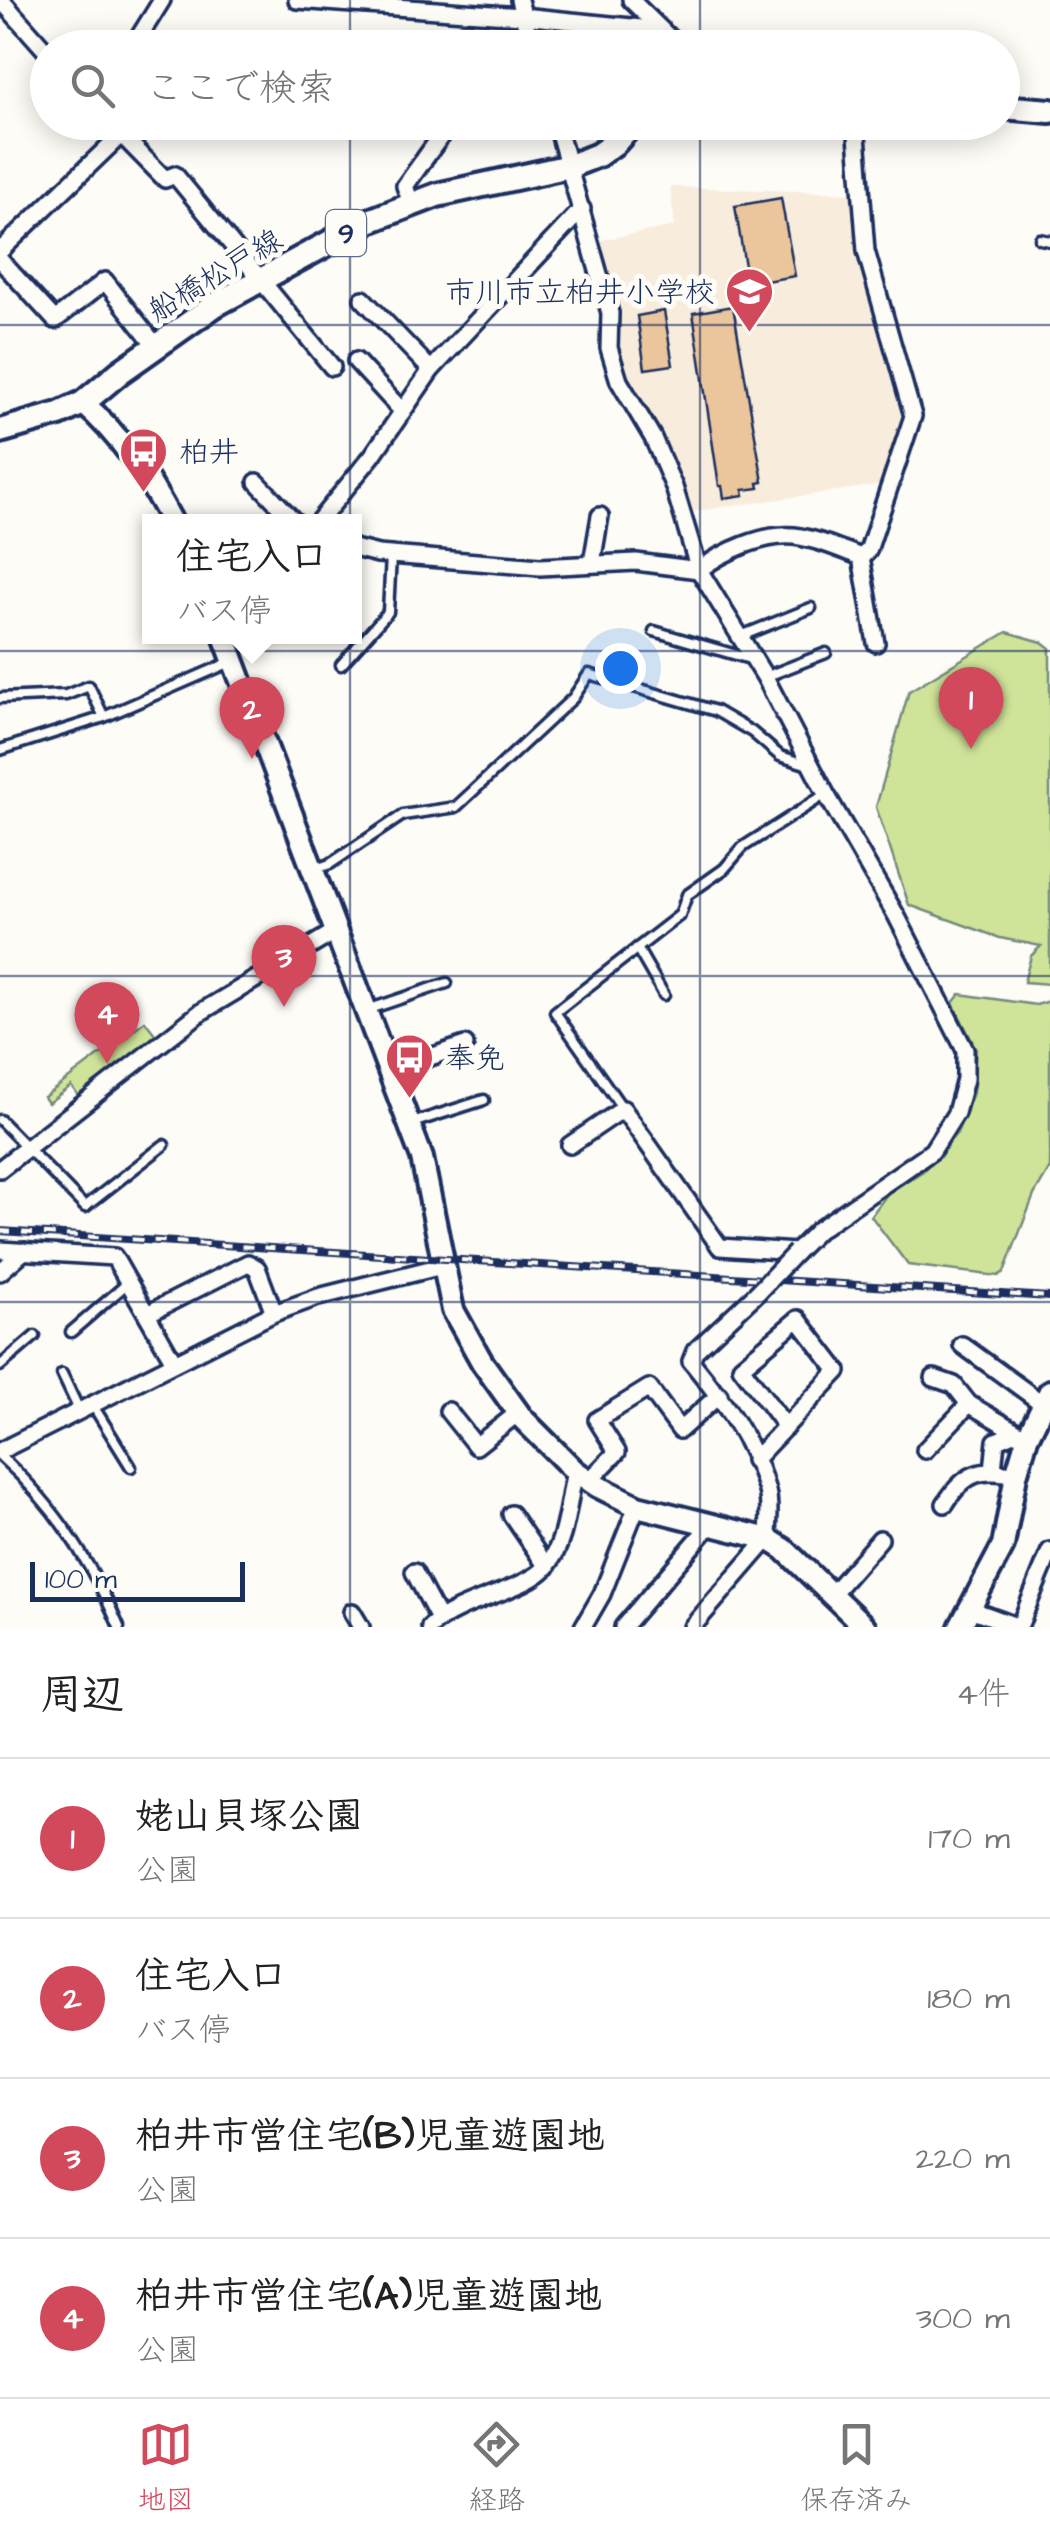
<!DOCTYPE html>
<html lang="ja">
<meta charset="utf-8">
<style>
:root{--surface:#fff;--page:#f2f2f2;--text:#222;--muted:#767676;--line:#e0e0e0;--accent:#d1495b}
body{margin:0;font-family:"Architects Daughter","Klee One",sans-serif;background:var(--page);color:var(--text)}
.scale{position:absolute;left:30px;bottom:25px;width:215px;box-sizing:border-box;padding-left:10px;border:5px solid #1b2f5e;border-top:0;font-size:28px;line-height:35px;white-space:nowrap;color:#1b2f5e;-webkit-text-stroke:8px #fdfcf7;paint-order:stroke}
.you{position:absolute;left:620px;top:668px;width:35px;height:35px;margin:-25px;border:8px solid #fff;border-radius:50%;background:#1a73e8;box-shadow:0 0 0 15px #1a73e833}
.badge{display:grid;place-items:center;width:65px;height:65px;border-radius:50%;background:var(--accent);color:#fff;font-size:32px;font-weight:700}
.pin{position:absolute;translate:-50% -82px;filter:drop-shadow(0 2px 5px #0008)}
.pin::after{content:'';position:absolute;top:52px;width:35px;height:30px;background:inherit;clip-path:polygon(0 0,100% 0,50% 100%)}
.popup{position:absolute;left:142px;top:514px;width:220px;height:130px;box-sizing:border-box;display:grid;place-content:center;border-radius:0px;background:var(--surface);filter:drop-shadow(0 2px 8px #0005);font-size:32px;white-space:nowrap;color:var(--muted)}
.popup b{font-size:38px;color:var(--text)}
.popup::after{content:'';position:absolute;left:50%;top:100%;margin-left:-20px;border:20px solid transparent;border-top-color:var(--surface)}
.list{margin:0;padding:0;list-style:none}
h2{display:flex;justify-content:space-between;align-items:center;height:130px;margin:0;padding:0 40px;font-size:42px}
h2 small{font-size:32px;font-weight:400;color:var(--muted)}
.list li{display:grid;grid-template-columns:65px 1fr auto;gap:30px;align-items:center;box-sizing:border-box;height:160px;padding:0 40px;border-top:2px solid var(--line)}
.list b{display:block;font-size:38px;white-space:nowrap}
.list p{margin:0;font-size:32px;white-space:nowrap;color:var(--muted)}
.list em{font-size:32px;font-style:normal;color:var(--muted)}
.icon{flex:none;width:55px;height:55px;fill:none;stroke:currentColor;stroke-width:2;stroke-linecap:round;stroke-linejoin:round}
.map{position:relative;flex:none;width:1050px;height:1627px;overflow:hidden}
.search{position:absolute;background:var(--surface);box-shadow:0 5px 25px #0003;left:30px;right:30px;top:30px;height:110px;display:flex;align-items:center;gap:25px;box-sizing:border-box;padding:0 35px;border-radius:55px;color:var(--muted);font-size:38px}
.sheet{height:770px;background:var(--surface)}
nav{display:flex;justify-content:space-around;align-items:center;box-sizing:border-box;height:140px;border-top:2px solid var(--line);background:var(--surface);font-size:28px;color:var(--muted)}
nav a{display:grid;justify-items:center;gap:5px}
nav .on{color:var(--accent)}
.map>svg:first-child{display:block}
.built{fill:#f8ecdc}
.green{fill:#cfe499;stroke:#758a7c;stroke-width:2.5}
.building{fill:#ebc69c;stroke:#1b2f5e;stroke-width:2.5}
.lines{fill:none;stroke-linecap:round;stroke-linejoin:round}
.lane-casing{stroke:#1b2f5e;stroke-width:15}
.street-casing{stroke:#1b2f5e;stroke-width:22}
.secondary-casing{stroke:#1b2f5e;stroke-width:28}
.primary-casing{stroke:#1b2f5e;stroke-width:30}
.lane{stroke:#fdfcf7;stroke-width:8}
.street{stroke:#fdfcf7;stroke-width:15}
.secondary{stroke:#fdfcf7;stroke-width:20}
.primary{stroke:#fdfcf7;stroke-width:22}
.rail-casing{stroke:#1b2f5e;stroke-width:8}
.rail{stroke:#fdfcf7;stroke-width:4;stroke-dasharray:11;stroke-linecap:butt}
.street-bridge-casing{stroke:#1b2f5e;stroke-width:22;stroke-linecap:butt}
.street-bridge{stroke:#fdfcf7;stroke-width:15}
.grid{fill:none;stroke:#1b2f5e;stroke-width:2.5;stroke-opacity:0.55}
.labels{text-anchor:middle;stroke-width:10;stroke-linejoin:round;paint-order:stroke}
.shield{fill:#fdfcf7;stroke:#5f6c8c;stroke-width:2.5}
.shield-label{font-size:28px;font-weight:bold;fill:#1b2f5e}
.street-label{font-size:30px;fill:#1b2f5e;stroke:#fdfcf7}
.poi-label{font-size:30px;fill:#1b2f5e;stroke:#fdfcf7;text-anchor:start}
</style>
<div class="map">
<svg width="1050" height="1627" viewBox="0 0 1050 1627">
<rect width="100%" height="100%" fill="#fdfcf7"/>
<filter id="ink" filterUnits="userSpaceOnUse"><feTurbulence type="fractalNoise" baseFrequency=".01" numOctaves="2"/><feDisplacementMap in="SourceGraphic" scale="20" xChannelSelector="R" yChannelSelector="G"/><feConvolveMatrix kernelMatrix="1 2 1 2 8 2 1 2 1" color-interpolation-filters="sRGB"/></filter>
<g filter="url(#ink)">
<path class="built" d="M670,187l186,6 51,226 -22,65 -196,28 -62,-127 -30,-144 78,-15z"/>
<g class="green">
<path d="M1007,632l35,10 8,6v336l-26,-2 7,-26 10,-10 -41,-8 -91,-33 -33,-98 33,-116z"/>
<path d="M960,994l76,11 14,-4v167l-16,27 -30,77 -6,4 -90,-11 -37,-49 17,-23 35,-22 34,-38 16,-40 3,-44 -23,-46z"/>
<path d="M145,1021l10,13 -1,9 -74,55 -9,-12 -23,17 -4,-6z"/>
</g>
<g class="building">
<path d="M781,198l14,78 -47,8 -13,-78z"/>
<path d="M733,306l30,176 -5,1 1,5 -16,2 1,5 -20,3 -2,-12h-3l-26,-173z"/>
<path d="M664,311l9,54 -28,4 -8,-53z"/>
</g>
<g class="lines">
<defs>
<g id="lane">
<path d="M1040,239l10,2"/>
<path d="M654,631l96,28"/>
<path d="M741,636l70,-28"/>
<path d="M341,665l47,-53 3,-56"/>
<path d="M765,677l61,-24"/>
<path d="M0,698l66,-3 23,-9 15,31"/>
<path d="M0,750l104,-33 129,-56"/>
<path d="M316,869l14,-5 73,-49 53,-8 117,-109 16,-24 127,37 36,21 28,24 29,9"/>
<path d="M637,948l27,47"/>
<path d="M370,1009l77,-26"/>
<path d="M623,1109l-68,-97 125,-97 7,-20 37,-26 19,-22 83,-53"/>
<path d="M0,1120l85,87 79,-62"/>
<path d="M409,1124l75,-24"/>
<path d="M71,1332l58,-50"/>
<path d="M0,1366l35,-30"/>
<path d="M62,1374l17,36"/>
<path d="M92,1404l39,63"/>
<path d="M0,1456c54,48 91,105 119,171"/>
</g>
<g id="street">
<path d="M1,0l47,53"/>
<path d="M297,0l225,16 139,14"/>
<path d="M519,0l13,48"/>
<path d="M631,0l49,48"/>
<path d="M139,37l23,-37"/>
<path d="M109,122l56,57 10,-4 157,192"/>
<path d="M556,122l54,191 -1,35 10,33 34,57 21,49 25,83 66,107 61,117 70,121 69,135v29l-9,34 -24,38 -114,79 -22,22 -76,-5 -97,-138 -53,36"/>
<path d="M856,122l10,129 47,165 -45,135 -7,6 15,86"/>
<path d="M411,203l-6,-17 46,-64"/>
<path d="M0,251l129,-124 20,3 8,-8"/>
<path d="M0,260l55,60 50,-39 51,65"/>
<path d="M363,299l68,71"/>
<path d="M356,361l46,50"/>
<path d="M257,482l38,40"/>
<path d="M318,522l54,-66 59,-86 151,-161"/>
<path d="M354,548l24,6 162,13 96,-5 63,8c23,-18 65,-37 95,-34 23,3 46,13 67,21"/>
<path d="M592,563l8,-47"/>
<path d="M390,1071l75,-26"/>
<path d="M0,1169l201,-157 135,-81"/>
<path d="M0,1250l114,7 60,105"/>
<path d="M0,1272l24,-21"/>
<path d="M147,1314l101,-51 9,5 17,45"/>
<path d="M962,1345l81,59"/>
<path d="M934,1378l20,7 15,19"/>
<path d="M448,1411l28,35 42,-33"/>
<path d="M925,1450l44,-46 58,34"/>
<path d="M0,1451l274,-138 44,-16 124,-31"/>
<path d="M754,1460l84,-89 -40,-52 -57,48 45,60"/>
<path d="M993,1470l3,-29 18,-8"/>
<path d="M589,1481l28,-29 -20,-32 52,-32 31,42 39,-35"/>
<path d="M945,1504c19,-31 36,-37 71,-29"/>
<path d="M511,1514l36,53"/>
<path d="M414,1572l25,47"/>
<path d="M831,1595l49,-56"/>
<path d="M970,1609l49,18"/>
<path d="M352,1612l9,15"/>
<path d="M430,1627c30,-27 97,-37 116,-60 20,-23 22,-66 29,-96"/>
<path d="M583,1627l19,-33 35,-88"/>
<path d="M623,1627l88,-103"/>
<path d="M692,1627l76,-88c0,-15 3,-34 -1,-48 -13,-48 -45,-92 -76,-130l4,-10 63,-59"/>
<path d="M1019,1627l31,-76"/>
</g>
<g id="secondary">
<path d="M83,403c39,34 65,74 89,119"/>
<path d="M224,636l198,522 31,152 29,52 40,56 53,53 22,15 40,20 131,33 16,10 81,78"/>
<path d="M960,1627l43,-81 13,-71 11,-37 23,-47"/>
</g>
<g id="primary">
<path d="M1002,107l48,4"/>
<path d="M0,431l59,-17 24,-11 37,-31 95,-67 154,-84 68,-26 133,-29 28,-11 18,-13 18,-20"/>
</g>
</defs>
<use href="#lane" class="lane-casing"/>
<use href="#street" class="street-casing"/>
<use href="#secondary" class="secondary-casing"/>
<use href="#primary" class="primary-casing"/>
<use href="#lane" class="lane"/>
<use href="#street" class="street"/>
<use href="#secondary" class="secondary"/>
<use href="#primary" class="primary"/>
<defs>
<path id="rail" d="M0,1231l1050,66"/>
</defs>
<use href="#rail" class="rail-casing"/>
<use href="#rail" class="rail"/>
<defs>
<path id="street-bridge" d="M758,1292l38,-40"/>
</defs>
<use href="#street-bridge" class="street-bridge-casing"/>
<use href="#street-bridge" class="street-bridge"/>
</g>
</g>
<path class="grid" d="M350,0v48M700,0v48M350,122v1505M700,122v1505M0,325h1050M0,651h1050M0,976h1050M0,1302h1050"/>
<defs>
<symbol id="school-pin" viewBox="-11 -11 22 30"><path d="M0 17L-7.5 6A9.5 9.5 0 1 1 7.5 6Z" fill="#d1495b" stroke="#fdfcf7"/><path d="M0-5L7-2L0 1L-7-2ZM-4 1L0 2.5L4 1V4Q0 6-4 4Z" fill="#fff"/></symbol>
<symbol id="bus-pin" viewBox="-11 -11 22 30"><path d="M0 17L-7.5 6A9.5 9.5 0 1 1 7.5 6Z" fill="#d1495b" stroke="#fdfcf7"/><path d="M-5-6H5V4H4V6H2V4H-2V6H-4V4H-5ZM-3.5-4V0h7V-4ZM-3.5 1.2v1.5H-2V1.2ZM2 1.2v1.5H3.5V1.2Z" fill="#fff"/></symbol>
</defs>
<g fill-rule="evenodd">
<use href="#school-pin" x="722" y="264" width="55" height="75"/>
<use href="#bus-pin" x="116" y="424" width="55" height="75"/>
<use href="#bus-pin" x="382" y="1030" width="55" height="75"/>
</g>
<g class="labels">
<rect class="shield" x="326" y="210" width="40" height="46" rx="8"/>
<g class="shield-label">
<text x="346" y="243">9</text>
</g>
<g class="street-label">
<text transform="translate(215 275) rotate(-31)" y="10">船橋松戸線</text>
</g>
<g class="poi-label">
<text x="715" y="302" text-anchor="end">市川市立柏井小学校</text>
<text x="179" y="462">柏井</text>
<text x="445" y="1068">奉免</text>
</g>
</g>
</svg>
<div class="scale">100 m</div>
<div class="you"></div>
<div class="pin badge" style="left:971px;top:749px">1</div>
<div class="pin badge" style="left:252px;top:759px">2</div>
<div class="popup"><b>住宅入口</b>バス停</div>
<div class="pin badge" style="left:284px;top:1007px">3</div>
<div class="pin badge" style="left:107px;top:1064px">4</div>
<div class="search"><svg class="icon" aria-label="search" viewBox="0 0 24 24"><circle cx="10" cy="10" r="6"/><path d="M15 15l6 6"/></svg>ここで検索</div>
</div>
<section class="sheet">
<h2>周辺<small>4件</small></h2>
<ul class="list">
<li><span class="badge">1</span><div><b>姥山貝塚公園</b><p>公園</p></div><em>170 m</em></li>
<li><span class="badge">2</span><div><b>住宅入口</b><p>バス停</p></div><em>180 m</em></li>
<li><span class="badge">3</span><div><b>柏井市営住宅(B)児童遊園地</b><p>公園</p></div><em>220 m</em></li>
<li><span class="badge">4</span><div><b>柏井市営住宅(A)児童遊園地</b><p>公園</p></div><em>300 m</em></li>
</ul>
</section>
<nav>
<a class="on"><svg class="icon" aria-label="map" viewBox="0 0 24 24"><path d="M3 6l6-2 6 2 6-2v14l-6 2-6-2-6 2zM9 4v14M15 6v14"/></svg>地図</a>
<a><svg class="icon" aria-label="directions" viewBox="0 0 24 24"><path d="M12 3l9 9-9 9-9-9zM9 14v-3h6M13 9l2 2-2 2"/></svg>経路</a>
<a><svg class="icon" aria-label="saved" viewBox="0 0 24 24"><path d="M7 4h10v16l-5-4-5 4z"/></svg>保存済み</a>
</nav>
